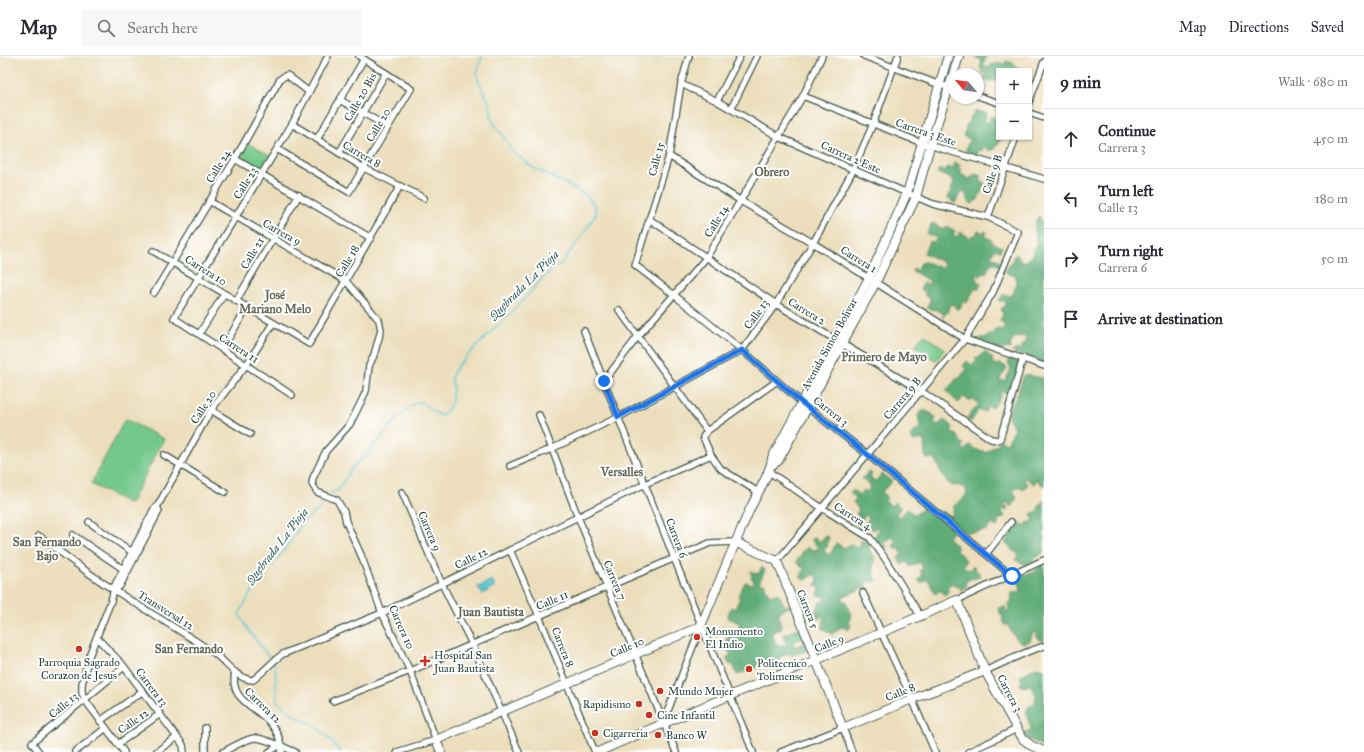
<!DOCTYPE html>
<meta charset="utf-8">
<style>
:root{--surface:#fff;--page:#f7f7f7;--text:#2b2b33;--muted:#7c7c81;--line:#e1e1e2}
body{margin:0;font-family:"IM FELL Great Primer",serif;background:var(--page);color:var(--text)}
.controls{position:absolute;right:12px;top:12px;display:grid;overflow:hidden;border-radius:0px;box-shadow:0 1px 3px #0004}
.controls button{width:36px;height:36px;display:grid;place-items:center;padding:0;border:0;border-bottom:1px solid var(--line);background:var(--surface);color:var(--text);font:20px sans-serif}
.compass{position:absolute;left:948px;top:12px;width:36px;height:36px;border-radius:50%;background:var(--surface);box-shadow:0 1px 3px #0004;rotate:299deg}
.stop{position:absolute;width:12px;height:12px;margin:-9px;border:3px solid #1a73e8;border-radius:50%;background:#fff}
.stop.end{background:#1a73e8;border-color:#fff;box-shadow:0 1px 4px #0008}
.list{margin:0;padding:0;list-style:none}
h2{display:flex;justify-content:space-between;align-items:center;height:52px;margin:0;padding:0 16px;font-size:17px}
h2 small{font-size:13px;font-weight:400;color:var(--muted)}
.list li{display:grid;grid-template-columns:26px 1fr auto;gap:12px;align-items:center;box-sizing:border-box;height:60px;padding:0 16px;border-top:1px solid var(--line)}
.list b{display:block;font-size:15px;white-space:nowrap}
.list p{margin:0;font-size:13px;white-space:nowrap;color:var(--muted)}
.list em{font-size:13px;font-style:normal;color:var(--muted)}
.icon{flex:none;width:22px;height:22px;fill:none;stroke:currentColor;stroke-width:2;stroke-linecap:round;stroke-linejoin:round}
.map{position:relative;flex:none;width:1044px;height:696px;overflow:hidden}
header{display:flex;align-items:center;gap:24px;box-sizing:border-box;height:56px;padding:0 20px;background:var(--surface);border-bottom:1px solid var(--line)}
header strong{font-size:19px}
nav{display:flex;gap:22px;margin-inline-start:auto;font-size:14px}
.search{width:280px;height:36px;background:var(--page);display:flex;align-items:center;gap:10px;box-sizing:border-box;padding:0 14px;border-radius:0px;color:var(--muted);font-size:15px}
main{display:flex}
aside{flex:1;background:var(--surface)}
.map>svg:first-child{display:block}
.green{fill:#74c88b;stroke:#4a8260}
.forest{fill:#5fac77;stroke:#3f7456}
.water{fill:#5cc8d4;stroke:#3e8284}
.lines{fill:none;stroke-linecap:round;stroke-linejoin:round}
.stream{stroke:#5cc8d4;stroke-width:1.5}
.street-casing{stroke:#3e5548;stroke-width:8}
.secondary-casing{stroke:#3e5548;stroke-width:10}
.street{stroke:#fff;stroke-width:5.5}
.secondary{stroke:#fff;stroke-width:8}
.route{stroke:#1a73e8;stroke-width:5}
.poi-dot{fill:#c8321e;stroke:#fff;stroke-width:1.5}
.labels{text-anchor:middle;stroke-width:4;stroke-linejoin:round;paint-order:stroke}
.street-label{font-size:11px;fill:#1f3d34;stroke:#fff}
.poi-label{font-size:11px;fill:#1f3d34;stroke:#fff;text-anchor:start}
.neighbourhood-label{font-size:12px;font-weight:bold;fill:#646857;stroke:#fff}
.water-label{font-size:12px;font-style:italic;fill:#2e605c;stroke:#fff}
</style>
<header>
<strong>Map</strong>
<div class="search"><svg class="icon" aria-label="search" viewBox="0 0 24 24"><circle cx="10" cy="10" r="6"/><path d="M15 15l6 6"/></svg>Search here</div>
<nav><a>Map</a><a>Directions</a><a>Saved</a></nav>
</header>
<main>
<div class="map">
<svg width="1044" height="696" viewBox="0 0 1044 696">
<rect width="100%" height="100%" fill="#fff"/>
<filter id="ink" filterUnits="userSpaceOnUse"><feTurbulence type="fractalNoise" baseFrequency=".025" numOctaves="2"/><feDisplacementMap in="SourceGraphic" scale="8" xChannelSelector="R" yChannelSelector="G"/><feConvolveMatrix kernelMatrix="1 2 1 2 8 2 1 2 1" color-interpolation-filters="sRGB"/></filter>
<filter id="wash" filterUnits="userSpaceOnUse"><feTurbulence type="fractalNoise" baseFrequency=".012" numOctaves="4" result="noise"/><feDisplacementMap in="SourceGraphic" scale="16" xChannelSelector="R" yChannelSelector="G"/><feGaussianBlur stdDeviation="0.9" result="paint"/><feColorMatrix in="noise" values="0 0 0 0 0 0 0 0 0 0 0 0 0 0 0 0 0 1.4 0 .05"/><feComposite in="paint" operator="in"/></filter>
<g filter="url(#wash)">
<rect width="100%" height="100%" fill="#ecdebc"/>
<g class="green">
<path d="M249,88l20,11 -8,14 -20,-12z"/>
<path d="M924,278l21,15 -9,12 -21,-15z"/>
<path d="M125,363l39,20 -34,65 -39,-20z"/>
<path d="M801,571l4,10 -13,5 -5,-9z"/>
</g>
<g class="forest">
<path d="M975,0l9,1 3,-1 -4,9 7,3 1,-4 3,1 3,-2 2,1v-2l6,2 1,-3 9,3v3l10,3 -26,1v11l-7,-2 -1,2 -7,-2 2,-6 -4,-1v-3l-2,-1 2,-9 -6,-2z"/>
<path d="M975,55l12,2 -3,8 5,2 2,-7 7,3 1,-3v14h-2l-2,6 6,2 -3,7h-2l-2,5 -3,-1 -1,2 -3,-1v-2l-3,-2 -2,5 -3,-1 -2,5 -11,-4v-3l4,-9 -7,-3 3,-7 -1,-1z"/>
<path d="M955,107l5,2 -2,3 4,2 -2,4 7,3v1l3,1 1,-2 2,1 2,-4 6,2 -1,5 5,2 -8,18 -2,-1 -2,4c-5,-1 -7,-5 -7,-10l-3,-2 -4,3 -3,8 -5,-2 1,-2 -4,-1 6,-16 -2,-3 -15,-6 2,-4 6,2 2,-4 6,2z"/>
<path d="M1038,161h2l2,9 2,-3v140l-6,-1v-4c-9,1 -18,-3 -26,-6l6,-3 1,2 3,-2v-3l4,-4v-4l-4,-2 -8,2 -4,7 1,4 -3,-1c-8,4 -15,-2 -21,-6l-4,1 -4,-3 3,-3 3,1 4,-3 4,-1 1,-4 3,-1 5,1 3,-6 -6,-4 2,-1 2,-5 -2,-5 5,-4v-3l-1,-1h-6l4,-7 8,2c6,-8 4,-10 5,-20l-3,-2 -4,1 -3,-3c1,-6 3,-8 7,-11v-4l4,-3 3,5v3c10,2 13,-11 17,-18 -2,-9 -4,-19 1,-27z"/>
<path d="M932,167l13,7 2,-4 8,5 -2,4 4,2 3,-5 11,6 1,-3 3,1 3,-5 5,2 1,-2 3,1 -2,4 7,4 -1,2 11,5 -2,4 -5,-2 -4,7 11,6 -1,5 -9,-5 -6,11 -3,-1 -2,4 -4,-2 -1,2 2,2 -1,3 4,3 -3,5 -3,-1 -8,15 -4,-2 -2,3 1,1 -3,4h-3l-1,-3 -4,-2 -3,7 -7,8 3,-5 -7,-4 -11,-2 5,-9 -7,-4 2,-3 -6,-3 4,-7 4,3 2,-4 -18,-10 1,-3 4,2 4,-7 4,-1 18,6 1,-5 -20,-10 5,-12 5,1 3,-4 -10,-4z"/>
<path d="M985,295l8,8 -1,4 5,2 2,-2 6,3 2,3 -8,11 6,1 6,-12 -3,-7 2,-6 10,3 -9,37 -9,-5 -2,3 1,1 -8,13 -5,-2 -3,6 -6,-3 -8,13 -5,-3 13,-15 -7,-6 -3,3 -5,-4 -6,6 -12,-12 13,-15 1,1 7,-8 -4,-3 4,-5 5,4 5,-4 -2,-4 3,1z"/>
<path d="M1024,319l20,3v109l-4,-4 -3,-4 -3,5 -8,-6 -2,3 4,3 -5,6 -4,-4 -6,5 4,6 -5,10 -6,-5 -1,2 3,3 -2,4 -4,-2 -2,1 5,6 -3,3h-5l2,5 -3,3 -4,-3 -5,6 -20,3 -12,-6 -12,-10 -3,-6 12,5 2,-10 11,-9 2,-5c-3,-7 -10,-7 -16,-6 -9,-9 -12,-17 -16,-28l-8,1 -2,-4 -1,-16 -11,2 -3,-5 10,-9 -2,-12 5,-5 8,3 5,5 -2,4 3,4 7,-6 9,7 -2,3 10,10 -1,1 4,4 -2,2 3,3 5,-5 6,5 1,-1 4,3 2,-2 3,3 7,-6 5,-3 2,-4 7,3 6,-11 1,-4 -6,-11 3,-12 5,-7z"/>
<path d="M869,415l3,3 -2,3 5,4 7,-7 10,7 -10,11 5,6 -2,3 6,5 4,-4 6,6 -5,6 3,3 8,-8 8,6 10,-9 28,23v3l-5,5 10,10 -2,3 10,10 -3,7 7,3 3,-4 8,10 -7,3 -2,-1 -7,4 2,4 -6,4 -4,-6 -3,2 -1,-2 -5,3 1,5 -5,3 -3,-5 -6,4 -7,-15 -7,4 -3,-4 5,-3 -3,-6 3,-2 -3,-6 -10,5 -3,-5 -5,3 -4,-8 4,-2 -3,-7 -3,2 -3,-6 3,-2 -4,-5 -8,6 3,4 -5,3 -10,-13 3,-1 4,-7 -3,-2 -2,3 -9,-5 4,-7 -4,-3 -7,11 -4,-3 5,-7 -3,-2 3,-4 -6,-8 3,-4 -6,-5 3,-3 6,5 5,-5 3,2 4,-5 -9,-8z"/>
<path d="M1044,444v52l-17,13 -12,-5 4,-5 -14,-12 6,-9 -3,-3 8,-10 10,5 1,-3 7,-2 -3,-7 7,-3 1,-5z"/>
<path d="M826,480l3,1 -2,10 -3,3 4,5 3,-2 5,-10 8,5 7,-4 6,3 4,-6 5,-3c4,4 3,7 3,12l4,4 2,8 -2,3 1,4 -1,2 4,9 -4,2 -1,-1 -7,1 7,16 -5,3 -5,-14 -3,3 -17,7 2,5 2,-1 3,10 2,2 -2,9 2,4 -2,3h-3l-3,-2 -6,2v2l-5,2 1,1 -10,-4 -1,-4 2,-2 -1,-3 2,-2 -2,-3 -6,3 -3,-7 4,-4 1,-5 6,-3v-2l-7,-3 2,-6 -5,-4 3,-4 -1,-5 -3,-1 -8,5 -5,-2v-2l2,-2 -1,-1 3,-4 -5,-3 -4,-5 6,-6 -1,-3 8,-5 2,3 7,-1v-2l-7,-7 2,-2h4l2,4z"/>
<path d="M1044,506v79l-5,-1 -4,-8h-2l-3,9c-8,4 -12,1 -17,-7 -2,-3 -4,-5 -5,-9h-4l-2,-6 1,-2 -3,-4 -2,-5 7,-2 1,6 3,-2 -1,-6 4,-3 -1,-8 10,-2c-1,-7 -5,-9 1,-16l11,-2z"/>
<path d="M762,511l3,3 -6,13 4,2 1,-2 3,8h1l2,5 8,-3 7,13 7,-2 1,2 -13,4v3l-2,1 4,15 -10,3 4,13h11l-4,-10 4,-2 8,14 12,-5 2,8 -18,6 -2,-3 -10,4 1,3 -6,2 -1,-1 -5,2 -2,-4 -8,2 2,5 -23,9 -4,-11 -3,1 -4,-7 5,-3 -3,-5 -4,-1 -1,-7 6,-5h2l9,-12 -2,-3 -11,-4 4,-11 4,2 5,-12 -2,-1 7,-14 8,2 1,-4 -3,-2 1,-2 -2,-5 8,3z"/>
<path d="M1036,611l8,2v79l-11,-7 -6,-2 -3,-6 7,-4 -5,-16 2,-6 7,-4 1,-8 -3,-5 -2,-5 -7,2 -3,-1 -1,-3 2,-2 -2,-5z"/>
</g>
<path class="water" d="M492,524l3,7 -13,7 -4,-7z"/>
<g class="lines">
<g class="stream">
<path d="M331,437l7,-3 16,-25 13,-11 30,-35 18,-16 6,-1 13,10 7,4 8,-8 3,-8 1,-13 -2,-10 7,-12 71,-71 14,-17 7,-6 10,-6 24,-32 12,-19 -2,-9 -7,-9 -21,-12 -34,-17 -21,-17 -7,-13 -12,-17 -2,-16 -11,-22 -2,-8 5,-18"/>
<path d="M326,445l-4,5 -18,15 -22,32 -25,29 -18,32 8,14 28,37 2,36 18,15 14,6 17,13 15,17"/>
</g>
</g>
</g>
<g filter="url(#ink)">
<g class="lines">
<defs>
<g id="street">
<path d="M689,0l-8,28 -12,72 -34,109 39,30 68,55 59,52 66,52 145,122"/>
<path d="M864,0l76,29 14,3"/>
<path d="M681,28l36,17 62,36 128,56 26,11 55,13 30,15 -25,60 -28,47 -188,222"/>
<path d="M803,40l119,47 122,36"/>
<path d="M978,40l21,7"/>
<path d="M340,44l48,27"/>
<path d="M717,45l23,-45"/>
<path d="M1029,46l15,-40"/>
<path d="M731,53l26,-53"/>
<path d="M1029,57l15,5"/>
<path d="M292,68l72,44 60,30"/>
<path d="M317,83l47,-80"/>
<path d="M277,93l72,43 62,-103 -52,-33"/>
<path d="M339,97l47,-80"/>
<path d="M669,100l72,45 72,42 152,96 79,27"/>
<path d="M235,103l136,79"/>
<path d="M209,145l137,80 33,39 2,10 -7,25 -5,11 -3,25 -4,9 -12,24 -24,27 -13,27 -1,6 5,8 20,8 7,12 2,10 15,33 21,58 28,58 26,69 -39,12"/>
<path d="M988,161l28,-80"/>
<path d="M649,163l127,85 145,87 70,48 6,1 3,-1 23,-81"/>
<path d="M153,195l156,93 91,-158"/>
<path d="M154,237l81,-134 45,-80 7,-4 22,17"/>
<path d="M236,245l63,-106"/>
<path d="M619,254l88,121"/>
<path d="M584,275l90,227 79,194"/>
<path d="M199,278l25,-40"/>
<path d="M222,293l25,-41"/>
<path d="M604,325l35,-46 67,-77 97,-162 19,-40"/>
<path d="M292,339l-118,-77 118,-194 36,-68"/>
<path d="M211,354l39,24"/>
<path d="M539,359l39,102 98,235"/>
<path d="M164,399l61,37"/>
<path d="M510,410l41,-17 68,-32 123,-67 34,-46 37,-61 40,-73 20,-46 25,-68"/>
<path d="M768,415l54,37 48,30 14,19 37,60"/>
<path d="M402,436l40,92 30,60 47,108"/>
<path d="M758,436l-37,-23 -10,-14 -8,-18 4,-6 70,-50"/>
<path d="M89,466l43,30"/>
<path d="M73,479l50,34"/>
<path d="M39,480c26,19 50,39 77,55 32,21 66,40 98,62 12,9 22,26 39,27 11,-8 19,-19 30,-26l99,-41 263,-129 66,-29"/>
<path d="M510,494l29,66 56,136"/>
<path d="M986,498l25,-32"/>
<path d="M114,535l6,-5 39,-75 -2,-4"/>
<path d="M863,537l49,106 23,53"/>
<path d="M957,544l87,-40"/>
<path d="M98,583l24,25 61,81 1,7"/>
<path d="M985,615l42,-19 17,-6"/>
<path d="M235,616c-6,30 21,33 36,52 7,8 10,17 11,28"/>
<path d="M333,645l77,-30 300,-128 25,-1"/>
<path d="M100,665l43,-30"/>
<path d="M663,667l38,-97"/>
<path d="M205,672v24"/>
<path d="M118,688l42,-30"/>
<path d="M39,696l-7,-9 92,-76"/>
<path d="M75,696l31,-24"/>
<path d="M124,696l-39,-52 -3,-7v-9l7,-28 22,-55 4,-16 39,-76 3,-2 54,-97 36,-46 26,-41"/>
<path d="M156,696l21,-15"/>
<path d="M223,696c8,-4 24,-14 32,-14 9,0 31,10 40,14"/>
<path d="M269,696l8,-5 1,-2"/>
<path d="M781,696l62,-24 9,24"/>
<path d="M968,696l49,-23"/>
</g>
<g id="secondary">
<path d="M772,409l6,-4 98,-179 40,-85 14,-51 29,-90"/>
<path d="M735,486l42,19 66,167 69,-29 73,-28"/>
<path d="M441,696l-5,-12 265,-114c16,-39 32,-79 49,-117 7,-15 21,-37 22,-51l97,-180 38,-85 41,-137"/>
<path d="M598,696c118,-53 240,-99 359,-152l28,71 32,58 6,10 9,7 12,5"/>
</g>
</defs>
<use href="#street" class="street-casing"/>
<use href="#secondary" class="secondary-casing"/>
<use href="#street" class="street"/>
<use href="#secondary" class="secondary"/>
</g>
</g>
<g class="lines" filter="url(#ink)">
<path class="route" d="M604,325l14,36 124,-67 59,52 66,52 145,122"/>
</g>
<g class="poi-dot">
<circle cx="697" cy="581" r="4"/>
<circle cx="79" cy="593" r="4"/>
<path d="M423 599h4v4h4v4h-4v4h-4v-4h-4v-4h4z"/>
<circle cx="749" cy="613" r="4"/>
<circle cx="660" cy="635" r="4"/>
<circle cx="639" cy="648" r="4"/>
<circle cx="649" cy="659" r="4"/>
<circle cx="595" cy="677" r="4"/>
<circle cx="658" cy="679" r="4"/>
</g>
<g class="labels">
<g class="street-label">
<text transform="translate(360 41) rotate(-60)" y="4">Calle 20 Bis</text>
<text transform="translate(378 69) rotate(-59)" y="4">Calle 20</text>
<text transform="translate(926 76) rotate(19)" y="4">Carrera 3 Este</text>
<text transform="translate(362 98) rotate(30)" y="4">Carrera 8</text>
<text transform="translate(851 101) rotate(24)" y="4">Carrera 2 Este</text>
<text transform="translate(656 103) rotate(-75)" y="4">Calle 15</text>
<text transform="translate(218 110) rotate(-59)" y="4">Calle 24</text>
<text transform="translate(992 118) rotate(-71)" y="4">Calle 9 B</text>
<text transform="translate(245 127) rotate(-58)" y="4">Calle 23</text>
<text transform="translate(716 165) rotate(-58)" y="4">Calle 14</text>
<text transform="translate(282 176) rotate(29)" y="4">Carrera 9</text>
<text transform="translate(252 197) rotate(-59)" y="4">Calle 21</text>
<text transform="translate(859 203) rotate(32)" y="4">Carrera 1</text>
<text transform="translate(347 205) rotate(-59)" y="4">Calle 18</text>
<text transform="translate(206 214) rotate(32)" y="4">Carrera 10</text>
<text transform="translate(807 255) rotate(31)" y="4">Carrera 2</text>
<text transform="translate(756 258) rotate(-54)" y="4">Calle 13</text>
<text transform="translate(829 288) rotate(-61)" y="4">Avenida Simon Bolivar</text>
<text transform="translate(239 292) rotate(33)" y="4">Carrera 11</text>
<text transform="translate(902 342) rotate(-50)" y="4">Carrera 9 B</text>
<text transform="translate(203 351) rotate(-57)" y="4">Calle 20</text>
<text transform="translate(831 355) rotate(38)" y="4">Carrera 3</text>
<text transform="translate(853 460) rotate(32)" y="4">Carrera 4</text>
<text transform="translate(430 475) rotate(67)" y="4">Carrera 9</text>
<text transform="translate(677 482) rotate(69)" y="4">Carrera 6</text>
<text transform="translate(471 502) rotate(-26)" y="4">Calle 12</text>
<text transform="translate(615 524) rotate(67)" y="4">Carrera 7</text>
<text transform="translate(552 544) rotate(-23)" y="4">Calle 11</text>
<text transform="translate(808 553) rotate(68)" y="4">Carrera 5</text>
<text transform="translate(166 554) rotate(32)" y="4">Transversal 12</text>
<text transform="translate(402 571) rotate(66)" y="4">Carrera 10</text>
<text transform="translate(829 587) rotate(-22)" y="4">Calle 9</text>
<text transform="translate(563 591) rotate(68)" y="4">Carrera 8</text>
<text transform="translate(627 591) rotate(-23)" y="4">Calle 10</text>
<text transform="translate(152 631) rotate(53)" y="4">Carrera 13</text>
<text transform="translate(900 636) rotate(-22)" y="4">Calle 8</text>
<text transform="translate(1010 637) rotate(62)" y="4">Carrera 3</text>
<text transform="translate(63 649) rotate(-39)" y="4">Calle 13</text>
<text transform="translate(263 649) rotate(44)" y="4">Carrera 12</text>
<text transform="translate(133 665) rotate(-35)" y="4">Calle 12</text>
</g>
<g class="poi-label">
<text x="705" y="579">Monumento<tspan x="705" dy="13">El Indio</tspan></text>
<text x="434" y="603">Hospital San<tspan x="434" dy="13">Juan Bautista</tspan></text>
<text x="79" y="610" text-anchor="middle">Parroquia Sagrado<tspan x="79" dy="13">Corazon de Jesus</tspan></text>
<text x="757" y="611">Politecnico<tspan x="757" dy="13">Tolimense</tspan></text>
<text x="668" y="639">Mundo Mujer</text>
<text x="631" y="652" text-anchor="end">Rapidismo</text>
<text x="657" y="663">Cine Infantil</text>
<text x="603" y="681">Cigarreria</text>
<text x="666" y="683">Banco W</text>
</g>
<g class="neighbourhood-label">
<text x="772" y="120">Obrero</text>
<text x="275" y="243">José<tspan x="275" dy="14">Mariano Melo</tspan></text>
<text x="884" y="305">Primero de Mayo</text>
<text x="622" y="420">Versalles</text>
<text x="47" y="490">San Fernando<tspan x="47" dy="14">Bajo</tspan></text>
<text x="491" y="560">Juan Bautista</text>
<text x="189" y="597">San Fernando</text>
</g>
<g class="water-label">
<text transform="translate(524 229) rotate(-45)" y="4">Quebrada La Pioja</text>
<text transform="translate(277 490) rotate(-52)" y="4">Quebrada La Pioja</text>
</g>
</g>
</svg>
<div class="controls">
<button>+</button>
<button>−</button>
</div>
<svg class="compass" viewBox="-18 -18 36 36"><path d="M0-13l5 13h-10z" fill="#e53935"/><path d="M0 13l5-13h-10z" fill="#7c7c81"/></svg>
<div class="stop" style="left:1012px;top:520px"></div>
<div class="stop end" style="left:604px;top:325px"></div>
</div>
<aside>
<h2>9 min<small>Walk · 680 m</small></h2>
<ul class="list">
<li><svg class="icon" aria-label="ahead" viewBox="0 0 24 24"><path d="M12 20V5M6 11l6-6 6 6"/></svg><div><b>Continue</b><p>Carrera 3</p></div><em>450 m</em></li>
<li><svg class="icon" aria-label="left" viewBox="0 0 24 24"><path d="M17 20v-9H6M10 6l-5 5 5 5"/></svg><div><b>Turn left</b><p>Calle 13</p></div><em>180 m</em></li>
<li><svg class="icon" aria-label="right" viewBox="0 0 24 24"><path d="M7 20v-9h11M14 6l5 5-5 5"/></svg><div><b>Turn right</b><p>Carrera 6</p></div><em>50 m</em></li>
<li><svg class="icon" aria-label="arrive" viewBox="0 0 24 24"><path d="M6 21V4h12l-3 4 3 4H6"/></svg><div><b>Arrive at destination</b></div></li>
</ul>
</aside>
</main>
